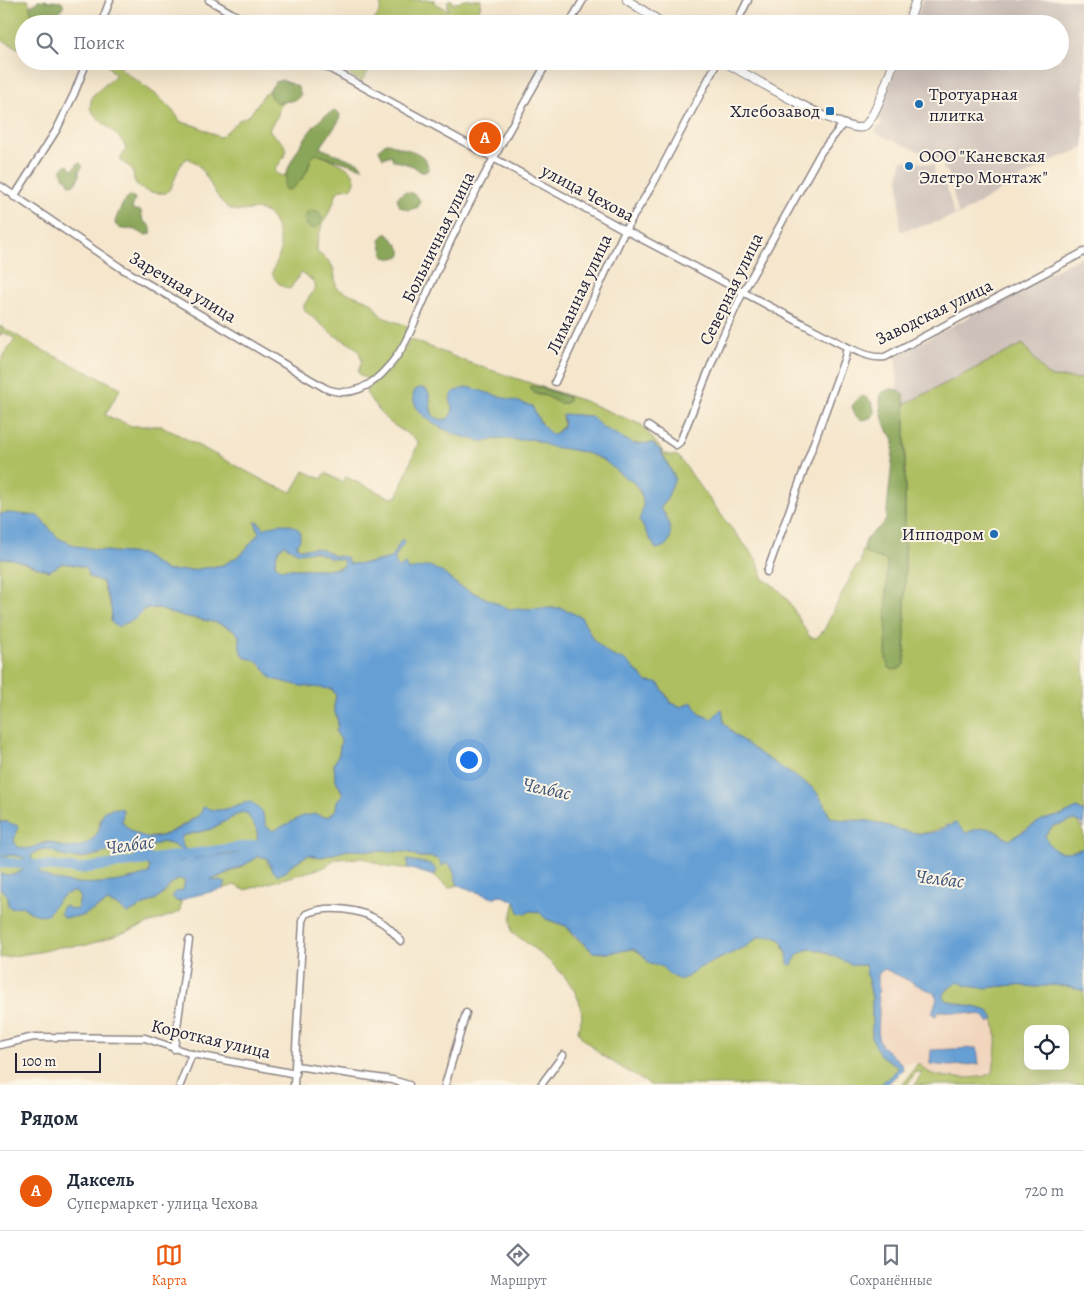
<!DOCTYPE html>
<html lang="ru">
<meta charset="utf-8">
<style>
:root{--surface:#fff;--page:#f2f2f3;--text:#1f2937;--muted:#747a83;--line:#e0e1e3;--accent:#ea580c}
body{margin:0;font-family:Alegreya,serif;background:var(--page);color:var(--text)}
.controls{position:absolute;right:15px;bottom:15px;display:grid;overflow:hidden;border-radius:10px;box-shadow:0 5px 20px #0002}
.controls button{width:45px;height:45px;display:grid;place-items:center;padding:0;border:0;border-bottom:1px solid var(--line);background:var(--surface);color:var(--text);font:25px sans-serif}
.scale{position:absolute;left:15px;bottom:12px;width:86px;box-sizing:border-box;padding-left:5px;border:2px solid #22223b;border-top:0;font-size:14px;line-height:18px;white-space:nowrap;color:#22223b;-webkit-text-stroke:4px #fcf5e5;paint-order:stroke}
.you{position:absolute;left:468px;top:759px;width:18px;height:18px;margin:-12px;border:4px solid #fff;border-radius:50%;background:#1a73e8;box-shadow:0 0 0 8px #1a73e833}
.badge{display:grid;place-items:center;width:32px;height:32px;border-radius:50%;background:var(--accent);color:#fff;font-size:16px;font-weight:700}
.pin{position:absolute;translate:-50% -50%;border:2px solid #fff;box-shadow:0 1px 5px #0006}
.list{margin:0;padding:0;list-style:none}
h2{display:flex;justify-content:space-between;align-items:center;height:65px;margin:0;padding:0 20px;font-size:21px}
h2 small{font-size:16px;font-weight:400;color:var(--muted)}
.list li{display:grid;grid-template-columns:32px 1fr auto;gap:15px;align-items:center;box-sizing:border-box;height:80px;padding:0 20px;border-top:1px solid var(--line)}
.list b{display:block;font-size:19px;white-space:nowrap}
.list p{margin:0;font-size:16px;white-space:nowrap;color:var(--muted)}
.list em{font-size:16px;font-style:normal;color:var(--muted)}
.icon{flex:none;width:28px;height:28px;fill:none;stroke:currentColor;stroke-width:2;stroke-linecap:round;stroke-linejoin:round}
.map{position:relative;flex:none;width:1084px;height:1085px;overflow:hidden}
.search{position:absolute;background:var(--surface);box-shadow:0 5px 20px #0002;left:15px;right:15px;top:15px;height:55px;display:flex;align-items:center;gap:12px;box-sizing:border-box;padding:0 18px;border-radius:28px;color:var(--muted);font-size:19px}
.sheet{height:145px;background:var(--surface)}
nav{display:flex;justify-content:space-around;align-items:center;box-sizing:border-box;height:70px;border-top:1px solid var(--line);background:var(--surface);font-size:14px;color:var(--muted)}
nav a{display:grid;justify-items:center;gap:2px}
nav .on{color:var(--accent)}
.map>svg:first-child{display:block}
.built{fill:#f1d5bd}
.industrial{fill:#cec1ba}
.green{fill:#aebf62;stroke:#68704e;fill-rule:evenodd}
.forest{fill:#8aa658;stroke:#56644a}
.water{fill:#659fd4;stroke:#446088;fill-rule:evenodd}
.lines{fill:none;stroke-linecap:round;stroke-linejoin:round}
.river{stroke:#659fd4;stroke-width:10}
.minor-casing{stroke:#8c8484;stroke-width:9}
.tertiary-casing{stroke:#8c8484;stroke-width:10}
.minor{stroke:#fff;stroke-width:6}
.tertiary{stroke:#fff;stroke-width:8}
.poi-dot{fill:#1f6fb2;stroke:#fcf5e5;stroke-width:2}
.labels{text-anchor:middle;stroke-width:4;stroke-linejoin:round;paint-order:stroke}
.poi-label{font-size:18px;fill:#22223b;stroke:#fcf5e5;text-anchor:start}
.street-label{font-size:18px;fill:#22223b;stroke:#fcf5e5}
.water-label{font-size:19px;font-style:italic;fill:#3d5478;stroke:#fcf5e5}
</style>
<div class="map">
<svg width="1084" height="1085" viewBox="0 0 1084 1085">
<rect width="100%" height="100%" fill="#fcf5e5"/>
<filter id="ink" filterUnits="userSpaceOnUse"><feTurbulence type="fractalNoise" baseFrequency=".02" numOctaves="2"/><feDisplacementMap in="SourceGraphic" scale="10" xChannelSelector="R" yChannelSelector="G"/><feConvolveMatrix kernelMatrix="1 2 1 2 8 2 1 2 1" color-interpolation-filters="sRGB"/></filter>
<filter id="wash" filterUnits="userSpaceOnUse"><feTurbulence type="fractalNoise" baseFrequency=".0096" numOctaves="4" result="noise"/><feDisplacementMap in="SourceGraphic" scale="20" xChannelSelector="R" yChannelSelector="G"/><feGaussianBlur stdDeviation="1.12" result="paint"/><feColorMatrix in="noise" values="0 0 0 0 0 0 0 0 0 0 0 0 0 0 0 0 0 1.4 0 .05"/><feComposite in="paint" operator="in"/></filter>
<g filter="url(#wash)">
<rect width="100%" height="100%" fill="#f5e6cc"/>
<path class="built" d="M885,969l49,24 3,5 -5,15 4,3 2,-5h7l38,4 6,7 5,-3 3,12 -4,42 -5,3 -17,2 -35,-3 -8,-3 -10,-9h-17l-19,-17 -4,-8 1,-24 -1,-39 3,-4z"/>
<g class="industrial">
<path d="M923,0h161v148l-36,14 -85,51 -29,10 -34,8 -1,-60 2,-1v-10l11,1 22,4 1,16 10,-1 9,34 4,-1 -10,-41 -5,-3 4,-10 -4,-2 -5,2 -63,-26 2,-5 5,-4 -5,-8 22,-55h161v-37h-146z"/>
<path d="M1084,255v124l-32,-1 -6,-4 -23,-29 -125,62 -2,-51z"/>
</g>
<g class="green">
<path d="M0,0h28l6,18 11,6h-21v27l-24,-12z"/>
<path d="M382,0h53l-2,2 15,8v-10h4l1,4 12,-4h16c0,9 -5,16 -5,24l-18,-2 4,2h-90l8,-13z"/>
<path d="M103,61h16l2,7 4,4 33,24 16,16 7,10 16,4 22,11 3,-1 17,-16 11,-5 12,-18 7,-6 1,5 9,7 6,-2 -6,8 -1,6 -9,14c3,7 19,14 17,23 -2,6 -8,13 -11,18l2,4 6,2 4,-3 -3,14 1,2c9,0 18,-10 22,-18 4,-7 1,-12 9,-17 12,4 50,16 36,34 -4,1 -9,0 -12,2 -5,3 -5,10 -7,14 -8,17 -17,28 -16,48l13,10 4,8 2,16 4,4 31,12 11,15 26,9c-7,22 -21,40 -39,54l-9,-5 -2,-3 4,-11 -3,-9 -5,-6 -20,-11 -30,-25v-5l12,-18 -4,-7 -11,-7 -11,16c-9,-2 -15,-8 -18,-16 2,-7 7,-14 8,-21 1,-13 -4,-36 -17,-41 -15,-6 -25,8 -40,-8 -13,-13 -16,-36 -35,-45 -13,6 -11,27 -22,35 -10,1 -26,-1 -31,-11 -2,-3 -1,-8 -3,-12 -3,-5 -8,-6 -12,-10l6,-11c-6,-18 -28,-25 -36,-41l2,-12 22,-19 1,-3z"/>
<path d="M356,61h20l-15,21 -10,-6 -1,-2z"/>
<path d="M0,326l40,23 81,39 -16,27 27,11h30l108,58 22,8 12,-21 18,8 3,-6 17,9 4,-5 45,21 6,-1 21,-54 -1,-3 -28,-18 -6,-6 -17,-23 1,-4c19,-15 33,-29 43,-50l60,24 114,38 58,24 22,28 4,2 10,1 50,68 29,36 7,20c24,10 32,37 46,57l6,1 8,-8 31,-62 5,-4 3,-16c5,11 16,6 24,14l12,107 6,-5v-260l118,-60 23,30 6,3 32,2v433l-7,-4 -14,7 -21,5 -33,20 -15,-10 -28,3 -20,-8c-32,19 -46,1 -78,-4 -14,-2 -23,1 -38,-4l-6,-14 -10,-14 -52,-34 -27,-20 -11,-12 -2,-14 -10,10 -40,-16 -14,-20 -11,-1 -20,-21 -17,-6 -17,-16 -12,-22 -20,-9 -52,1 -50,-23 -16,-13 -37,-3 -3,-3 -5,1c-8,-7 0,-15 4,-23h-3l-8,13 -22,5 -20,1 -9,-8h-6l-11,-6 -22,-1 -4,-3v-3l-33,-14 -5,-7h-4l4,11 -17,21 -19,11 -31,5 -25,1 -26,-17 -28,-2 -37,-6 -18,-8 -12,-14 -37,-11 -9,1v-153l15,-22 -12,-7 -3,4zM468,387l44,15 24,12 5,10 10,10h4l8,-8 -1,-10h29l11,11 14,9 18,8 9,-1 18,7 14,28 -9,23 -6,7 6,7 -10,34 -5,-9 -9,-43 -9,-15 -13,-8 -11,-11 -16,-8 -21,-6 -22,-3 -18,-7 -13,1 -17,-2 -18,3 -63,-28 8,-19c3,14 -1,28 19,25l5,-8 -1,-4zM538,387l30,10 1,4c-9,6 -15,-2 -23,-5 -5,-1 -7,0 -12,-3z"/>
<path d="M284,545l11,5 19,1 16,7 13,2 1,6 -11,3h-52l-6,-4c1,-8 1,-16 9,-20z"/>
<path d="M0,558l12,1 37,12 14,-8 23,4 3,10 14,5c2,18 11,19 8,40l18,1 15,-14 13,-1 16,6 45,9 16,7 5,6 1,13 21,15 11,15 60,10 4,7c-1,4 -2,9 -2,12 2,11 6,12 2,24l5,8 -2,14 -5,10 1,14 8,16 -6,7 -1,8 -6,7 -6,1 -9,-3 -42,17 -7,-5 -4,-15 -19,-8c-8,3 -14,6 -23,7 -4,0 -8,0 -11,1 -24,8 -46,35 -72,23 -6,-3 -11,-7 -15,-12l-22,-3c0,3 0,8 -1,12 -7,14 -24,20 -37,16 -5,-2 -10,-6 -16,-5 -12,3 -16,11 -30,4l-9,-24h-7z"/>
<path d="M242,812l6,2c5,14 11,10 9,28 -22,18 -38,11 -63,17l-8,-8 -6,-9 2,-6 29,-7z"/>
<path d="M1075,820c9,7 9,15 9,28 -18,6 -32,8 -39,-13l8,-9z"/>
<path d="M162,842c11,2 20,5 23,18 -14,4 -30,5 -37,-9l4,-5z"/>
<path d="M120,848l10,2 5,8 15,8 -1,7c-24,11 -92,18 -112,-3 -3,-4 -4,-9 -6,-14 15,-15 30,2 47,2 14,-1 29,-7 42,-10z"/>
<path d="M348,850l59,2 13,5h10l9,2 3,6 5,-2c8,6 7,14 11,22l-9,3 -15,-12 3,-6 -7,-6 -23,-4 1,8h-18l-27,-10 -28,1 -10,8 -80,23 -11,-5 -11,4 2,-5 -16,-3c17,-7 35,-13 49,-25l9,2 1,7 18,7 5,-7 17,-10 14,2z"/>
<path d="M11,855l12,2 5,6c-5,11 -17,13 -28,11v-17z"/>
<path d="M180,879l5,2 -2,9 -7,11h5l-1,11 -65,24 -28,9 -27,2 -21,5 -39,6v-70l8,8v9l14,1 9,7 22,-6c5,-10 12,-15 23,-15l4,6 -3,13 -7,-2 -6,8 18,-1 26,-14 12,5 7,7 33,-17 12,-14z"/>
<path d="M515,901l16,10 8,1 7,7 20,7 8,10 19,16 14,1 26,-4 9,5 8,10 11,2 8,8 18,3 10,-8 50,-23 11,-9 14,-1 9,4 6,13 1,10 3,3 7,-13 10,-4 11,1 34,15h12l7,33v40l8,17 16,10 2,5 -18,15h-230l-47,-29 -21,-18 -4,-8c1,-5 4,-11 4,-15 -3,-37 -44,-63 -70,-83l-1,-13z"/>
<path d="M958,981l9,5 16,2 31,-3 22,2 17,-2 19,2 12,4v94h-169l7,-13h-6l-9,13h-5l6,-7 10,-15c4,4 8,8 12,10 14,6 51,7 63,0 2,-23 8,-41 -4,-62l-44,-11 -2,-4 4,-6zM1028,1029h37v37h-37z"/>
</g>
<g class="forest">
<path d="M38,0l24,2 2,3 -7,9 1,3 -5,7c-13,0 -23,-5 -23,-18l6,-3z"/>
<path d="M282,80l15,6 4,8 -4,6 -21,3 -6,-7 -1,-5 6,-9z"/>
<path d="M337,111l3,3 -1,7 -19,27 39,15 4,5 -47,-14c-8,5 -5,10 -10,18 -3,7 -10,14 -17,18l-4,-1 -1,-2c1,-5 2,-11 3,-16 7,-17 30,-59 50,-60z"/>
<path d="M386,143c5,0 7,2 12,4 11,3 31,6 30,23l-3,2h-4l-8,-6 -20,-6 -2,-5 -8,3 -4,-8 2,-3z"/>
<path d="M80,163l3,3 -4,5v6l-4,7 -5,1 -3,-6 -3,-1 -3,-8 6,-6 6,6 4,-6z"/>
<path d="M404,192c7,0 13,2 16,9l-2,6 -9,3 -9,-3 -3,-9z"/>
<path d="M129,196l5,1 1,2 -3,10 9,2 2,10c5,3 10,6 8,13 -8,3 -9,-2 -16,-4 -8,-2 -14,2 -20,-6 0,-7 9,-24 14,-28z"/>
<circle cx="313" cy="219" r="9"/>
<path d="M385,234h3c5,6 15,13 13,21 -4,3 -11,4 -17,2l-4,-18z"/>
<path d="M530,386l8,1 30,10 1,4c-10,6 -14,-1 -23,-5 -6,-2 -9,-1 -15,-6z"/>
<path d="M891,389c11,0 13,5 14,15v260l-6,5 -6,1 -5,-3 -2,-8 1,-97 -3,-3 -18,-5c-8,-17 12,-22 20,-34l8,-79c-1,-5 -3,-6 -6,-10 -5,-7 -12,-34 -5,-39 3,-2 6,-2 8,-3z"/>
<path d="M863,396c9,4 13,11 10,20 -12,8 -18,3 -21,-10l7,-9z"/>
</g>
<g class="water">
<path d="M468,387l64,19 9,18 10,10c7,0 12,-5 13,-12l-2,-6 1,-2 28,2 11,11 32,17 18,-1 8,7 15,29 -9,22 -6,7c10,13 19,37 -4,41l-17,-29c6,-14 6,-26 -6,-38 -3,-3 -9,-5 -13,-8 -9,-8 -16,-15 -28,-19 -13,-5 -27,-6 -40,-8 -8,-2 -14,-8 -22,-8 -4,0 -7,1 -11,1 -6,0 -13,-2 -19,-2 -6,1 -12,4 -19,3 -20,-3 -46,-13 -61,-29 -5,-5 -13,-23 1,-24 18,0 -2,36 27,31l5,-8c-6,-18 -2,-19 15,-24z"/>
<path d="M9,513l29,3 20,22 18,8 37,6 28,2 26,17 25,-1 31,-5 19,-11 17,-21 -4,-11h3l6,7c11,-6 26,-8 36,2v9l-3,3v3l4,3 15,-1 7,2 11,6 12,1 3,7 20,-1 22,-5 11,-19 3,4c-7,6 -16,21 -4,25l3,-4 3,1v5l23,-4 13,7 16,13 50,23 52,-1 20,9 12,22 17,16 17,6 20,21 11,1 13,20 10,4 11,-5 9,13 11,4 10,-11 2,15 11,12 27,20 52,34 10,14 6,14c15,5 25,2 39,4 21,4 40,15 62,12 8,-1 16,-8 25,-10l10,10c21,-9 24,-5 43,7l33,-20 21,-5 14,-7 7,4v16l-2,-4 -7,-4 -22,6 -8,9c7,21 21,19 39,13v143l-12,-4 -19,-2 -17,2 -22,-2 -31,3 -16,-2 -9,-5 -11,9 -4,6 2,4 44,11 5,8 -5,4 -6,-8 -38,-4h-7l-2,5 -4,-3 5,-15 -3,-5 -49,-24 -4,2 -3,4 1,39 -1,24 4,8 19,17 2,6 -16,16h-7l18,-16 -2,-4 -16,-10 -8,-17v-40l-7,-33h-12l-33,-15 -12,-1 -10,5 -7,12 -3,-3 -1,-10 -6,-13 -9,-4 -14,1 -11,9 -50,23 -10,8 -8,3 -10,-6 -8,-8 -11,-2 -8,-10 -9,-5 -26,4 -14,-1 -27,-26 -20,-7 -7,-7 -8,-1 -6,3 -6,-2 -4,-11 -16,-6 -6,3 -35,-13c-4,-8 -3,-17 -11,-22l-5,3 -3,-7 -9,-2h-10l-13,-5 -59,-2 -26,7 -14,-2 -17,10 -5,7 -8,3 -5,-4 -6,-13 -9,-2c-9,7 -14,9 -25,14 -8,3 -14,7 -22,10l9,1 6,2 -3,6 -34,8 -8,4h-5l-4,-5 4,-4 7,-2 2,-9 -5,-2 -8,4 -12,14 -33,17 -7,-7 -12,-5 -26,14 -18,2 -4,-5 2,-6 5,-1 3,3 7,1 3,-12 -4,-6c-15,0 -20,11 -28,22 -11,3 -18,-2 -26,-8l-11,2 -3,-3v-9l-8,-8v-14c11,2 23,0 28,-11l-5,-6 -12,-2 -11,2v-35h7l11,4 -4,15 2,5c12,6 18,0 30,-3 6,-2 12,3 18,4 14,3 30,-4 35,-18 2,-6 2,-12 5,-18l11,-3 8,1 -1,13c6,8 19,17 30,16 11,0 38,-15 46,-22 3,-3 4,-6 6,-10 15,11 31,-3 47,-4l11,9 4,15 7,5 30,-15 12,-2 9,3 6,-1 6,-7 1,-8 6,-7 -8,-16 -1,-14 5,-10 2,-14 -5,-8c4,-12 0,-13 -2,-24 0,-3 1,-8 2,-12l-4,-7 -31,-3 -29,-7c-10,-12 -10,-19 -27,-21l-5,-9 -1,-13 -5,-6 -16,-7 -45,-9 -16,-6 -13,1 -9,10 -18,8 -6,-5c3,-21 -5,-22 -8,-40l-14,-5 -4,-10 -22,-4 -14,8 -37,-12 -12,-1v-44zM284,545l15,8 15,-2 16,7 13,2 1,6 -3,2 -8,1h-52l-6,-4c0,-5 2,-10 3,-15zM242,812l6,2c5,14 11,10 9,28 -21,18 -38,11 -63,17l-8,-8 -5,-9 1,-6 29,-7zM162,842c11,2 20,5 23,18l-5,1 -6,-3c-10,7 -20,5 -26,-7l4,-5zM121,848l9,2 5,8 15,8 -1,7c-24,11 -92,18 -112,-3 -3,-4 -4,-9 -6,-14 12,-14 22,-3 35,1 17,4 38,-5 55,-9z"/>
<path d="M407,860l23,4 7,6 -3,6 -26,-8z"/>
<path d="M977,1048l2,16 -30,2 -19,-2 1,-14z"/>
</g>
<g class="lines">
<path class="river" d="M0,862l79,7 186,-25"/>
</g>
</g>
<g filter="url(#ink)">
<g class="lines">
<defs>
<g id="minor">
<path d="M209,0l41,24"/>
<path d="M101,24l9,-24"/>
<path d="M569,24l14,-24"/>
<path d="M736,24l12,-24"/>
<path d="M316,61l309,169 222,117c12,5 25,12 38,10l199,-105"/>
<path d="M0,186l121,82 204,120c25,11 47,-2 63,-21 14,-15 22,-34 30,-53 11,-25 22,-51 34,-76 29,-60 63,-118 96,-177"/>
<path d="M14,197l43,-68 17,-35 13,-33"/>
<path d="M555,382l70,-152 28,-46 65,-123"/>
<path d="M648,426l25,17 3,2 4,-3 41,-102 22,-48 78,-140 22,-28"/>
<path d="M767,572l78,-215 2,-10"/>
<path d="M0,1045l34,-8 111,1 47,16 104,20"/>
<path d="M174,1049l15,-109"/>
<path d="M296,1066l96,14 17,5"/>
<path d="M180,1085l12,-31"/>
<path d="M294,1085l9,-164 3,-7c22,-10 55,-5 75,8 8,4 14,13 20,19"/>
<path d="M445,1085l21,-72"/>
<path d="M541,1085l22,-30"/>
</g>
<g id="tertiary">
<path d="M627,0l37,24"/>
<path d="M908,24l8,-24"/>
<path d="M723,61c19,11 125,74 140,66 12,-7 26,-52 31,-66"/>
</g>
</defs>
<use href="#minor" class="minor-casing"/>
<use href="#tertiary" class="tertiary-casing"/>
<use href="#minor" class="minor"/>
<use href="#tertiary" class="tertiary"/>
</g>
</g>
<g class="poi-dot">
<circle cx="919" cy="104" r="5"/>
<rect x="825" y="106" width="10" height="10" rx="2.5"/>
<circle cx="909" cy="166" r="5"/>
<circle cx="994" cy="534" r="5"/>
</g>
<g class="labels">
<g class="poi-label">
<text x="929" y="100">Тротуарная<tspan x="929" dy="21">плитка</tspan></text>
<text x="820" y="117" text-anchor="end">Хлебозавод</text>
<text x="919" y="162">ООО "Каневская<tspan x="919" dy="21">Элетро Монтаж"</tspan></text>
<text x="984" y="540" text-anchor="end">Ипподром</text>
</g>
<g class="street-label">
<text transform="translate(588 193) rotate(28)" y="6">улица Чехова</text>
<text transform="translate(438 237) rotate(-64)" y="6">Больничная улица</text>
<text transform="translate(183 287) rotate(31)" y="6">Заречная улица</text>
<text transform="translate(731 289) rotate(-64)" y="6">Северная улица</text>
<text transform="translate(579 294) rotate(-65)" y="6">Лиманная улица</text>
<text transform="translate(934 312) rotate(-26)" y="6">Заводская улица</text>
<text transform="translate(211 1039) rotate(13)" y="6">Короткая улица</text>
</g>
<g class="water-label">
<text transform="translate(547 788) rotate(12)" y="7">Челбас</text>
<text transform="translate(130 844) rotate(-8)" y="7">Челбас</text>
<text transform="translate(940 878) rotate(7)" y="7">Челбас</text>
</g>
</g>
</svg>
<div class="controls">
<button><svg class="icon" aria-label="locate" viewBox="0 0 24 24"><circle cx="12" cy="12" r="6"/><path d="M12 2v4M12 18v4M2 12h4M18 12h4"/></svg></button>
</div>
<div class="scale">100 m</div>
<div class="you"></div>
<div class="pin badge" style="left:485px;top:138px">A</div>
<div class="search"><svg class="icon" aria-label="search" viewBox="0 0 24 24"><circle cx="10" cy="10" r="6"/><path d="M15 15l6 6"/></svg>Поиск</div>
</div>
<section class="sheet">
<h2>Рядом<small></small></h2>
<ul class="list">
<li><span class="badge">A</span><div><b>Даксель</b><p>Супермаркет · улица Чехова</p></div><em>720 m</em></li>
</ul>
</section>
<nav>
<a class="on"><svg class="icon" aria-label="map" viewBox="0 0 24 24"><path d="M3 6l6-2 6 2 6-2v14l-6 2-6-2-6 2zM9 4v14M15 6v14"/></svg>Карта</a>
<a><svg class="icon" aria-label="directions" viewBox="0 0 24 24"><path d="M12 3l9 9-9 9-9-9zM9 14v-3h6M13 9l2 2-2 2"/></svg>Маршрут</a>
<a><svg class="icon" aria-label="saved" viewBox="0 0 24 24"><path d="M7 4h10v16l-5-4-5 4z"/></svg>Сохранённые</a>
</nav>
